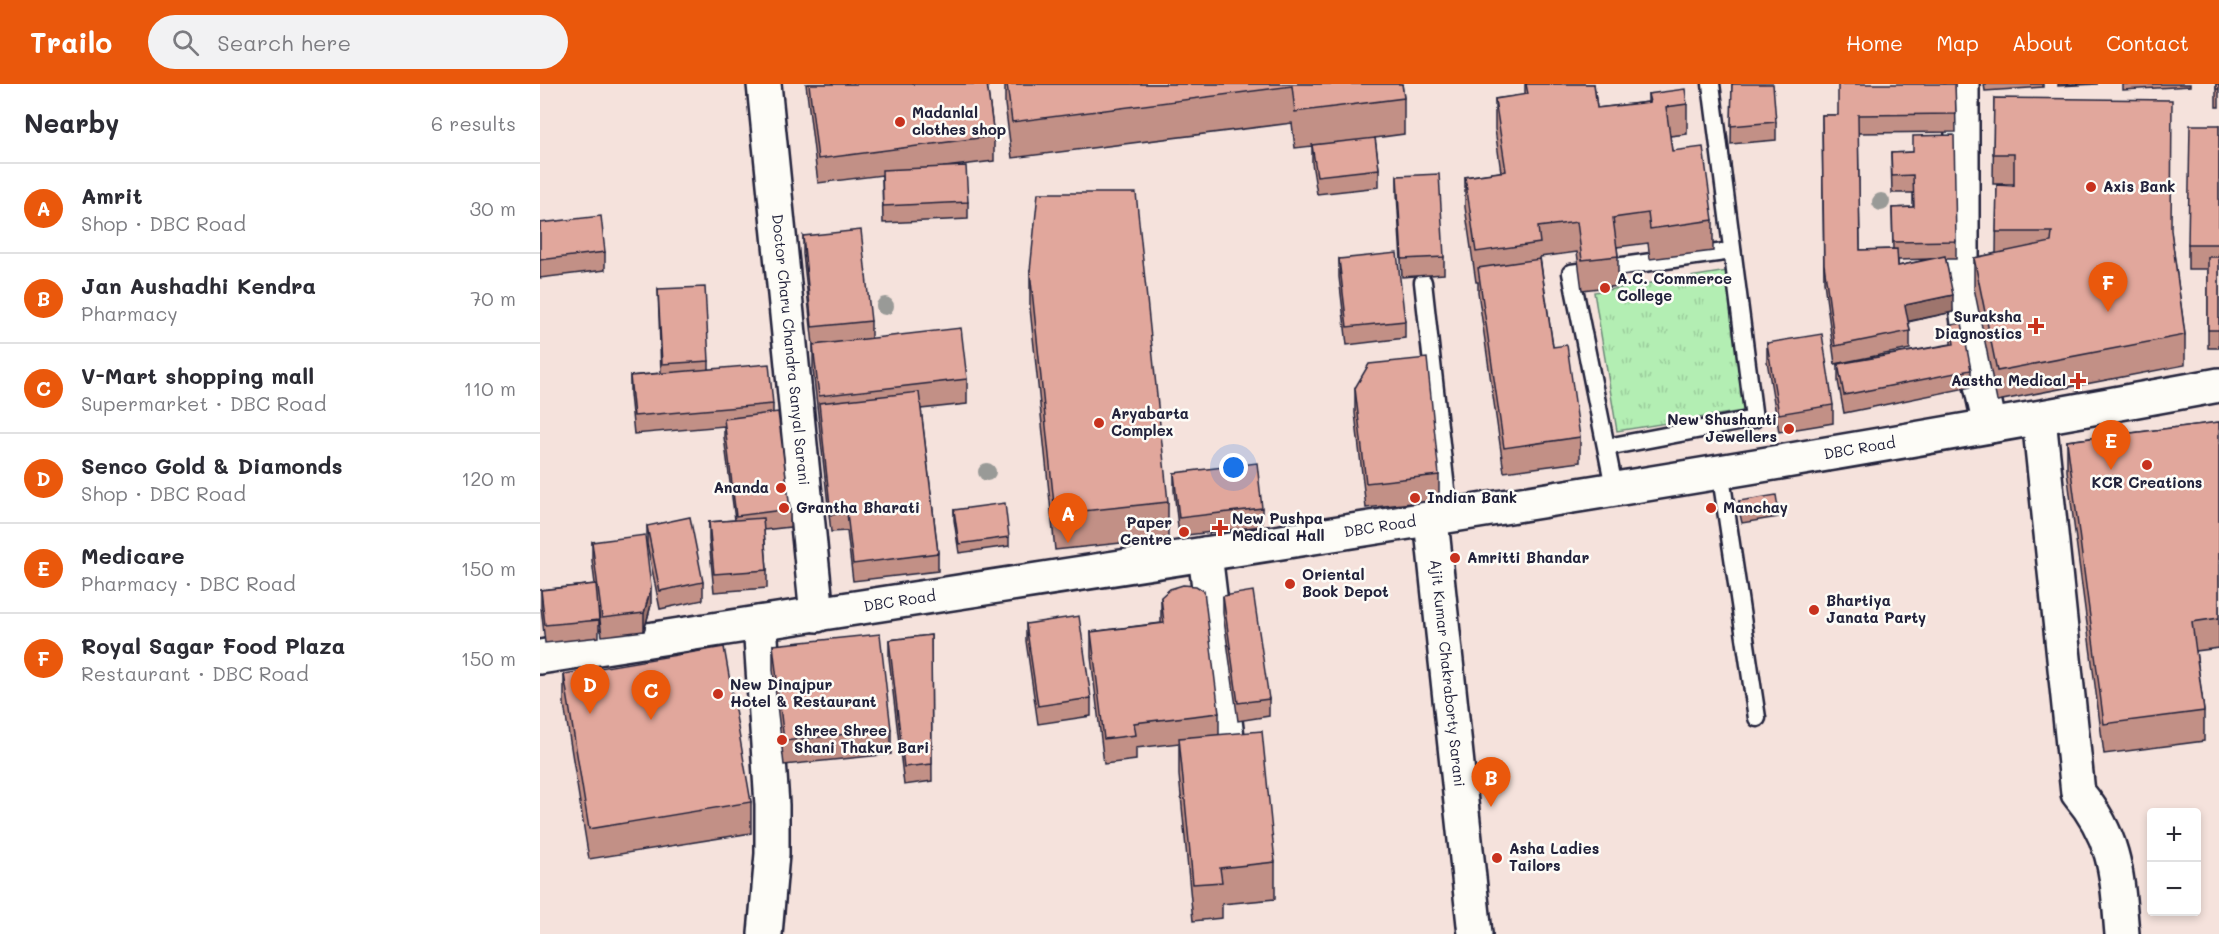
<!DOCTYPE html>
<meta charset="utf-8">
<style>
:root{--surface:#fff;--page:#f2f2f3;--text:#2b2b33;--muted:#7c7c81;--line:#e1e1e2;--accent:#ea580c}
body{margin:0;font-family:Mali,sans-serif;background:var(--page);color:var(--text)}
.controls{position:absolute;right:18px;bottom:18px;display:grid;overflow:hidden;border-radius:6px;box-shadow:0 3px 9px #0003}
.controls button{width:54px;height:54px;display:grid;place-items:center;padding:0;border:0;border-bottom:2px solid var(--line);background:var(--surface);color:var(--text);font:30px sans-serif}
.you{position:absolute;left:694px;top:384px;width:21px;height:21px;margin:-15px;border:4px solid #fff;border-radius:50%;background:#1a73e8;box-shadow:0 0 0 9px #1a73e833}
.badge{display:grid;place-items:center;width:39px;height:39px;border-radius:50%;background:var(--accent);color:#fff;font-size:20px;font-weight:700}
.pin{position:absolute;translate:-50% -50px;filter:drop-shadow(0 2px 3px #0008)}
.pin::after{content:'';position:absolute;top:32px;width:21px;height:18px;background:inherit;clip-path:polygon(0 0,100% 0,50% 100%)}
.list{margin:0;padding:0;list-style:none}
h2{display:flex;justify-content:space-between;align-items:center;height:78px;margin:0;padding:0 24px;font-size:26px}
h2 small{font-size:20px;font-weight:400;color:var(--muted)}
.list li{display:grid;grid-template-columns:39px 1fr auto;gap:18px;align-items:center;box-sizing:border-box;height:90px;padding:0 24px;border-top:2px solid var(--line)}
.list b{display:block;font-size:22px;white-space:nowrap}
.list p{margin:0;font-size:20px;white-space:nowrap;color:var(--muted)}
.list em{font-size:20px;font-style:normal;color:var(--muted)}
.icon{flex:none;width:33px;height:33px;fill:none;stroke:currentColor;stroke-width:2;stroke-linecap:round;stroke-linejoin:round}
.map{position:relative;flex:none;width:1679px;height:850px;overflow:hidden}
header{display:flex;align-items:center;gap:36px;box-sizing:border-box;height:84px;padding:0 30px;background:var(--accent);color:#fff}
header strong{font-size:28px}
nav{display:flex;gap:33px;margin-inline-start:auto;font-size:21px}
.search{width:420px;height:54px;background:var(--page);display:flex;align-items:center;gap:15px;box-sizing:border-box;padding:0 21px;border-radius:33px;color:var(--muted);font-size:22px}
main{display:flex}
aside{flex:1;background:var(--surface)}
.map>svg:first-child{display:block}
.grass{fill:url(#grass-tufts);stroke:#6a8877;stroke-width:1.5}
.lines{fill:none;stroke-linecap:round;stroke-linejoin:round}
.service-casing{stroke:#22223b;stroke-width:21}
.minor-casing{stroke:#22223b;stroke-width:38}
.tertiary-casing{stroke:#22223b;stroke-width:38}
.service{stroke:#fdfcf7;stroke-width:16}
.minor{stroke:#fdfcf7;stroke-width:33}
.tertiary{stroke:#fdfcf7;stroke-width:33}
.tree{fill:#999a97}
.wall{fill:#c29086;stroke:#22223b;stroke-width:1.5;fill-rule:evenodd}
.shaded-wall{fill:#9e756d;stroke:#22223b;stroke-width:1.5}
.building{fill:#e1a79c;stroke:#22223b;stroke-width:1.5}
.poi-dot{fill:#c8321e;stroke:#fdfcf7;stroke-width:2}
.labels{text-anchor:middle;stroke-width:5;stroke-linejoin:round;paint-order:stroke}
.poi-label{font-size:15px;font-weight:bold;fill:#22223b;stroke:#fdfcf7;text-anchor:start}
.street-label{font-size:15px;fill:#22223b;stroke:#fdfcf7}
</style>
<header>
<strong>Trailo</strong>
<div class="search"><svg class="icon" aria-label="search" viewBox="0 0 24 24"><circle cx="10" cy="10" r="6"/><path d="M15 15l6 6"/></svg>Search here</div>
<nav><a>Home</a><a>Map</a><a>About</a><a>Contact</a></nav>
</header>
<main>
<aside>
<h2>Nearby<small>6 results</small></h2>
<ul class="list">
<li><span class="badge">A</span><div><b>Amrit</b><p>Shop · DBC Road</p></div><em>30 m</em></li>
<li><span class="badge">B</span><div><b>Jan Aushadhi Kendra</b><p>Pharmacy</p></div><em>70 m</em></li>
<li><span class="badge">C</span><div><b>V-Mart shopping mall</b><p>Supermarket · DBC Road</p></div><em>110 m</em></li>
<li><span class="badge">D</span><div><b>Senco Gold &amp; Diamonds</b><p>Shop · DBC Road</p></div><em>120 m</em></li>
<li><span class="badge">E</span><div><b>Medicare</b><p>Pharmacy · DBC Road</p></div><em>150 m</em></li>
<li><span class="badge">F</span><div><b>Royal Sagar Food Plaza</b><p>Restaurant · DBC Road</p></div><em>150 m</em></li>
</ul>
</aside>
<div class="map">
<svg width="1679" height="850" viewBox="0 0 1679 850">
<defs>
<pattern id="grass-tufts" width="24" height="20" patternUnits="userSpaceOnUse" patternTransform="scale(1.5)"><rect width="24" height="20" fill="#b3eeb3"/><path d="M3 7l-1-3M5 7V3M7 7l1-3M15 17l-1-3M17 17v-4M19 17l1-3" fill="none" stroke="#9acc9b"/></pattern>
</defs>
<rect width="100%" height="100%" fill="#f5e2dc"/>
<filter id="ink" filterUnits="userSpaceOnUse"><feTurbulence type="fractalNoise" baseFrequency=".0167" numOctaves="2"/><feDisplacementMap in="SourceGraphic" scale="12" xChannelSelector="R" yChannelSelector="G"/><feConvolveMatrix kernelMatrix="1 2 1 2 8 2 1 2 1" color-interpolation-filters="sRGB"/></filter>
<g filter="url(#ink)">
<path class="grass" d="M1187,187l22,139 -132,21 -23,-139z"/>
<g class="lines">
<defs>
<g id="service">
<path d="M883,198l26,234"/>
<path d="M1067,363l147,-28 -43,-335"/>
<path d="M1180,386l37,248"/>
<path d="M1074,403l-43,-214 161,-22"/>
</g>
<g id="minor">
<path id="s1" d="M224,0l53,531"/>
<path d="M1422,0v192l7,55 21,95"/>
<path d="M1499,334l39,375c39,46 39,84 44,141"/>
<path id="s2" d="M891,436l44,414"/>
<path d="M665,470l24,200"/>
<path d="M220,539l12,182v49l-7,80"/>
</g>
<g id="tertiary">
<path id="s3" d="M0,573c560,-88 1121,-169 1679,-272"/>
</g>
</defs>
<use href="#service" class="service-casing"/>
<use href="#minor" class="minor-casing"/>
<use href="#tertiary" class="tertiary-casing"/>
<use href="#service" class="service"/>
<use href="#minor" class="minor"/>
<use href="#tertiary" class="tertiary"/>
</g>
<g class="tree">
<circle cx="1341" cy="118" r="9"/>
<circle cx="345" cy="222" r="9"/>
<circle cx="447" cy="388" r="9"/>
</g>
<g class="wall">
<path d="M266,0h181l7,52v25l-50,6 24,35v17l-85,4 -1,-48 -64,8z"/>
<path d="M465,0h397l2,14v36l-29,4 4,31v18l-62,7 -5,-31v-17l-17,2 -3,-25 -280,35 -7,-54z"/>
<path d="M985,0h69l3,24 51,-6v-8l39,10v30l-17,2 2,15 41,69v31l-63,8 -2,-16 -31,4 1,9v30l-36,4 -5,-38 -37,5 13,90 27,90v25l-76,10 -26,-180v-10h-2l-11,-75v-30l36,-5 -6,-43v-30l30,-4z"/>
<path d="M1192,0l44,38v18l-45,4z"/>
<path d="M1415,0l1,48 -98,1 2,117 33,-1 -1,-41 21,-1v-14h-21l-1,-40 22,-1 43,89v18h-10l7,53 -45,10 2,9v18l-75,15 -11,-82 -2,-167h16zM1391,175l-33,7v-6z"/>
<path d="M1444,0h59v3l-58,4z"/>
<path d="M1518,0h40l-40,2z"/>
<path d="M1583,0h67v2l-67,4z"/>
<rect x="1676" y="0" width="3" height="23"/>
<path d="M1454,14l177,134 14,103v30l-188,36 -23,-113v-30l22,-5 1,-68 17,1v-2h-21z"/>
<path d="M1679,41v223h-11v-79h-20v-25z"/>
<path d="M857,92l47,81v17l-42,3 -5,-83z"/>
<path d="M0,139l65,29v18l-65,8z"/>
<path d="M263,152l68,85v17l96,41v25l-46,5 17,144v18l-85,10 -6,-50 -16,1 -18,-163v-24l-10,-91z"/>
<path d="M799,175l66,62v17l-58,7 -8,-68z"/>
<path d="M490,187l138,231v36l-113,12 -25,-242z"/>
<path d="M118,205l51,72v8l64,35v9l17,96v18l-26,3 3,40v18l-53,4 -5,-52v-18l26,-2 -11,-83v-11l-90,8 -4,-40v-18l31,-3z"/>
<path d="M1411,241l20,45v17l-127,26 -6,-32v-17l113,-20z"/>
<path d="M1227,259l66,62v18l-54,9 -12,-71z"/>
<path d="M815,304l84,87v25l-73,8 -11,-95z"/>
<path d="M1679,338v226l-23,3 8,60v30l-100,13 -37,-283v-30z"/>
<path d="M634,389l88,35v18l-83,10 -5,-46z"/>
<path d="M1199,417l39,7v9l-36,6 -3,-13z"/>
<path d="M414,426l55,27v9l-50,7 -5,-33z"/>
<path d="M107,442l56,56v18l-43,9 -13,-65z"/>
<path d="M52,458l59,63 -7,26 -42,5 -4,-31 1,15v17l-54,6 -4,-36v-17l54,-6 -3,-24z"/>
<path d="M683,512l46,103v17l-31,5 -15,-108z"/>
<path d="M621,513l58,116v22l56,127v37l-53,5v14l-29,3 -14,-146v-32l-43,5v12l-32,4 -13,-107v-25l70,-9z"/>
<path d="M486,540l65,74v18l-53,8 -12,-83z"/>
<path d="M391,551l1,146 -28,4 -15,-127v-18z"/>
<path d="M233,561l118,84v25l-107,11 -11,-95z"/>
<path d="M24,590l187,128v31l-162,26 -25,-155z"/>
</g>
<g class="shaded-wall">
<path d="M1413,211v17l-48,10v-17z"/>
<path d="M111,503v18l-7,26v-18z"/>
</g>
<g class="building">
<path d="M269,0h178l7,52 -176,23z"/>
<path d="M467,0h395l2,14 -109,14 -3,-26 -280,36z"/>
<path d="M986,0h68l3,24 53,-6 -2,-8 37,-5 2,15 -21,3 6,44 31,-4 10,73 -63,9 -2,-16 -35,5 5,38 -36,4 -5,-38 -39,5 2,16 -64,9 -11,-75 41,-6 -11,-72 33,-5z"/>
<path d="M1192,0h41l3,38 -45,4z"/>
<path d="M1298,0h117l1,30 -98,1 2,135 37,-1 1,17 47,-10 8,39 -48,10 5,26 -75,15 -11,-82 -2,-149h16z"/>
<rect x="1676" y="0" width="3" height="5"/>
<path d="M1454,14l178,2 -1,130 14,105 -188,36 -23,-113 77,-16 1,-10h-56l1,-47 17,1v-32h-21z"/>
<path d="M1650,41h29v119h-31z"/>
<path d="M1414,51l2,106 -63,1 -1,-34 22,-1 -1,-32 -21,1 -1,-23 22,-1v-16z"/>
<path d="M835,54l4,31 -62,7 -5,-31z"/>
<path d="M426,82l2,36 -85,4 -1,-36z"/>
<path d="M899,90l5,83 -42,2 -5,-83z"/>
<path d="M498,109h98l32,309 -113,12 -25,-243z"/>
<path d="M61,132l4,36 -65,8v-37z"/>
<path d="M321,146l10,91 -59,6 -9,-91z"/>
<path d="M857,169l8,68 -58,6 -8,-68z"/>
<rect x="1668" y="173" width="11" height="73"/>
<path d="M1000,175l13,88 14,-2 13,92 -76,11 -26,-180z"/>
<path d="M165,203l4,74 -47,3 -4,-75z"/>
<path d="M1422,239l9,47 -127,25 -6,-31 116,-20 -3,-19z"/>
<path d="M421,244l6,51 -148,17 -6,-51z"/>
<path d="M1282,250l11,71 -54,9 -12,-71z"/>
<path d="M887,274l12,117 -73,8 -11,-95 14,-24z"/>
<path d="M229,280l4,40 -139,12 -4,-40z"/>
<path d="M379,308l19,161 -85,11 -6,-51 -16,2 -12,-112z"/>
<path d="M238,328l12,97 -54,7 -12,-97z"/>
<path d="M1679,338v196l-27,4 12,89 -100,13 -37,-283z"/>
<path d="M717,379l5,45 -83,10 -5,-45z"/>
<path d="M1236,411l2,13 -36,6 -3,-13z"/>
<path d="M465,419l4,34 -50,7 -5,-34z"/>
<path d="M150,433l13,65 -43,9 -13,-65z"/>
<path d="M223,434l4,52 -53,4 -5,-52z"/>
<path d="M105,451l6,52 -7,26 -42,5 -10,-76z"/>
<path d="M56,500l3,36 -54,5 -4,-35z"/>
<path d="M643,501l13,1 8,5 15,122 -85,10 2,12 -32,4 -13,-107 73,-9 -3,-26 9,-8z"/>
<path d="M713,507l16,108 -31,4 -15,-107z"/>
<path d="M539,532l12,82 -53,8 -12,-82z"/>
<path d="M340,550l11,95 -107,12 -11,-96z"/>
<path d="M391,551l1,129 -28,3 -15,-127z"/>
<path d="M184,563l27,155 -162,27 -25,-155z"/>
<path d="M722,647l13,131 -55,6 2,14 -29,2 -14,-146z"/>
</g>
</g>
<g class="poi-dot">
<circle cx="360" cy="38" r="6"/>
<circle cx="1551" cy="103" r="6"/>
<circle cx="1065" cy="204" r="6"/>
<path d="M1493 233h6v6h6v6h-6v6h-6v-6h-6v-6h6z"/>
<path d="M1535 288h6v6h6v6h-6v6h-6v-6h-6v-6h6z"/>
<circle cx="559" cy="339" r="6"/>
<circle cx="1249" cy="345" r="6"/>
<circle cx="1607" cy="381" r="6"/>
<circle cx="241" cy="404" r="6"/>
<circle cx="875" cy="414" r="6"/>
<circle cx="244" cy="424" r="6"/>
<circle cx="1171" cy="424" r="6"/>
<path d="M677 435h6v6h6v6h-6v6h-6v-6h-6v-6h6z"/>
<circle cx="644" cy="448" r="6"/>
<circle cx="915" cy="474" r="6"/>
<circle cx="750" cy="500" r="6"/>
<circle cx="1274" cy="526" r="6"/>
<circle cx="178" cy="610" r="6"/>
<circle cx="242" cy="656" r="6"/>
<circle cx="957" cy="774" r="6"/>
</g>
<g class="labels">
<g class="poi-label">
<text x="372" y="34">Madanlal<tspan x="372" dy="17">clothes shop</tspan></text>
<text x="1563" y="108">Axis Bank</text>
<text x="1077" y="200">A.C. Commerce<tspan x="1077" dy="17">College</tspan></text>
<text x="1482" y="238" text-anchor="end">Suraksha<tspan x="1482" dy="17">Diagnostics</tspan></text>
<text x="1526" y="302" text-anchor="end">Aastha Medical</text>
<text x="571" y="335">Aryabarta<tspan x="571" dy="17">Complex</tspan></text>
<text x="1237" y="341" text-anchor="end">New Shushanti<tspan x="1237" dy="17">Jewellers</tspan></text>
<text x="1607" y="404" text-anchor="middle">KCR Creations</text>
<text x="229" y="409" text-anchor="end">Ananda</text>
<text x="887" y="419">Indian Bank</text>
<text x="256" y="429">Grantha Bharati</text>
<text x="1183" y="429">Manchay</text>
<text x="692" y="440">New Pushpa<tspan x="692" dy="17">Medical Hall</tspan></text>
<text x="632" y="444" text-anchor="end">Paper<tspan x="632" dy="17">Centre</tspan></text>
<text x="927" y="479">Amritti Bhandar</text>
<text x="762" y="496">Oriental<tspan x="762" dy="17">Book Depot</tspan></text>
<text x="1286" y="522">Bhartiya<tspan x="1286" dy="17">Janata Party</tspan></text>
<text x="190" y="606">New Dinajpur<tspan x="190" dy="17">Hotel &amp; Restaurant</tspan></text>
<text x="254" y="652">Shree Shree<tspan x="254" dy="17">Shani Thakur Bari</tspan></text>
<text x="969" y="770">Asha Ladies<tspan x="969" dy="17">Tailors</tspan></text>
</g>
<g class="street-label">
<text dy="5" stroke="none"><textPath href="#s1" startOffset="267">Doctor Charu Chandra Sanyal Sarani</textPath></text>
<text dy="5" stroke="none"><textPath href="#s3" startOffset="1336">DBC Road</textPath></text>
<text dy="5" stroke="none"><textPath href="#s3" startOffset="850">DBC Road</textPath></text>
<text dy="5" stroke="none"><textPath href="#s3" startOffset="364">DBC Road</textPath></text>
<text dy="5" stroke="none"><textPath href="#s2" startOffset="154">Ajit Kumar Chakraborty Sarani</textPath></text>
</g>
</g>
</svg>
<div class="controls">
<button>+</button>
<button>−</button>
</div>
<div class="you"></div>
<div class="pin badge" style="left:528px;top:459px">A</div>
<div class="pin badge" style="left:951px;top:723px">B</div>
<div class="pin badge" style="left:111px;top:636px">C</div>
<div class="pin badge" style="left:50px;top:630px">D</div>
<div class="pin badge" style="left:1571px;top:386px">E</div>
<div class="pin badge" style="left:1568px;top:228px">F</div>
</div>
</main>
